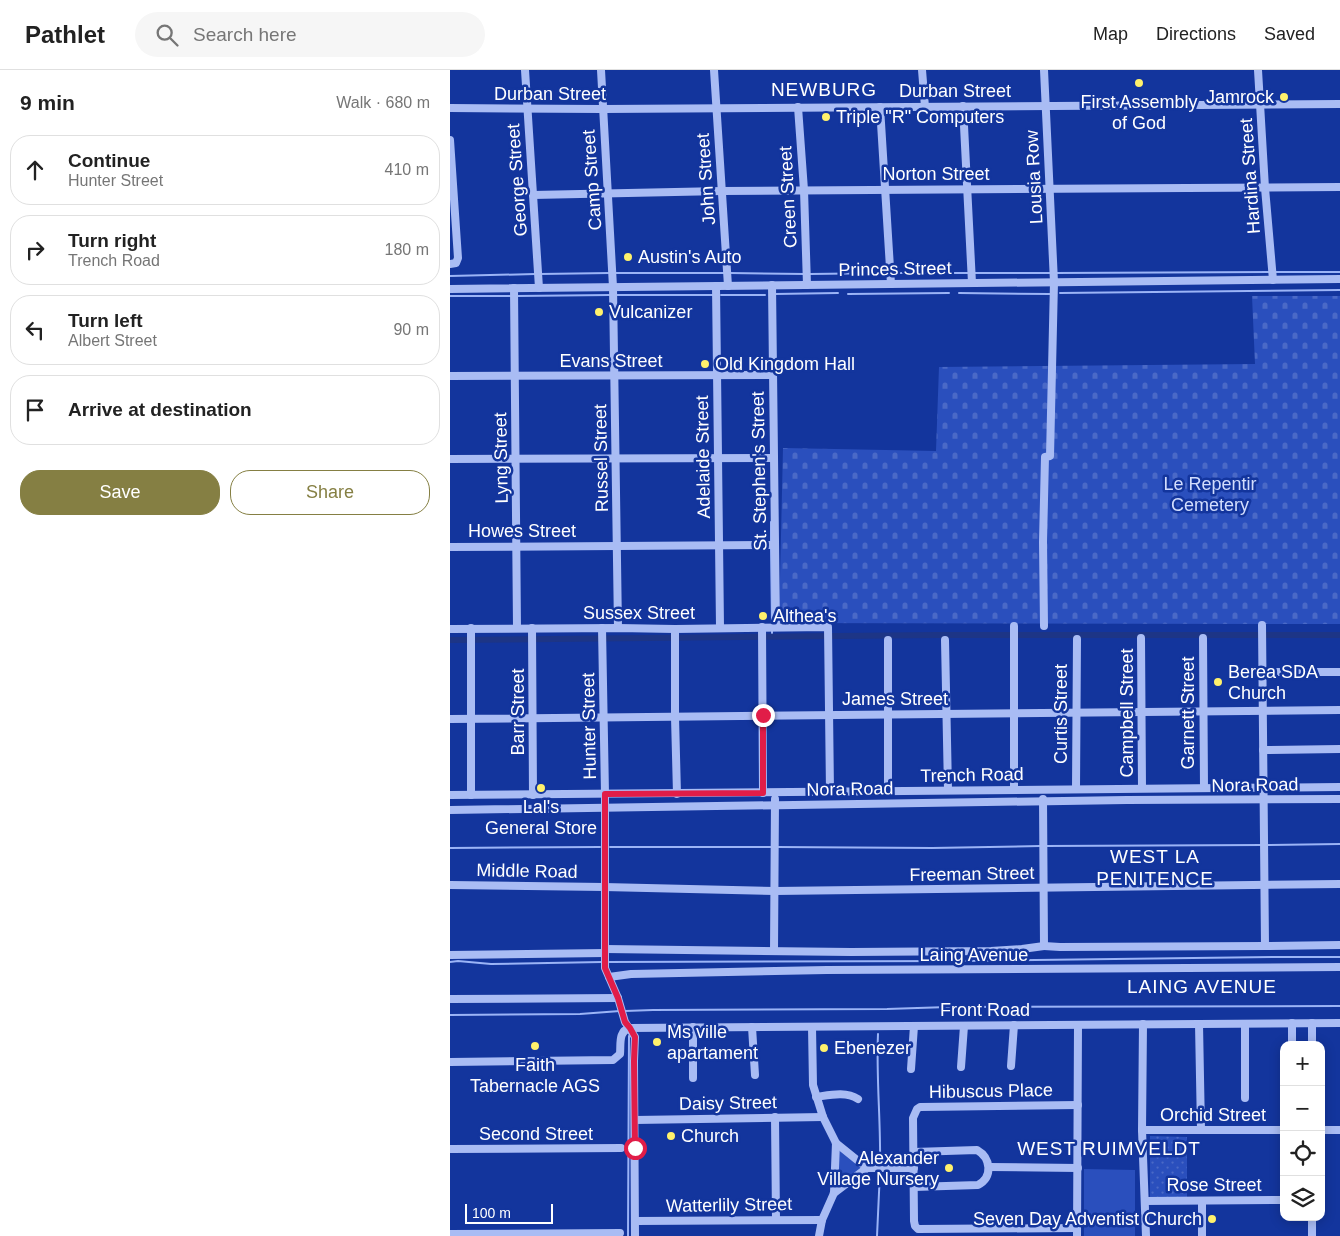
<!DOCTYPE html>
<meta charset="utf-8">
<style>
:root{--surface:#fff;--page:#f6f6f6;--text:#222;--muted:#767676;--line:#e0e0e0;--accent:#857f43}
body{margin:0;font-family:Helvetica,sans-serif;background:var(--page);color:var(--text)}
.controls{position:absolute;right:15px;bottom:15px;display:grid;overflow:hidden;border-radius:10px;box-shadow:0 2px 12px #0003}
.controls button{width:45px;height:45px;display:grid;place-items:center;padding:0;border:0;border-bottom:1px solid var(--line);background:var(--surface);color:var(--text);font:25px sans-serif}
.scale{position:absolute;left:15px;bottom:12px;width:88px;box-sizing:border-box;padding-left:5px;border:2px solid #fff;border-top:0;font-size:14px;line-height:18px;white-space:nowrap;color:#fff;-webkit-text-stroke:4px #13359d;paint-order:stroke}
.stop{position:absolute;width:15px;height:15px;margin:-11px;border:4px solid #e11d48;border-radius:50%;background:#fff}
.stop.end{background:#e11d48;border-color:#fff;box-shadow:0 1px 5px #0008}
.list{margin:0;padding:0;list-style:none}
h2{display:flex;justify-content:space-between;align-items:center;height:65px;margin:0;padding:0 20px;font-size:21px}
h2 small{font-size:16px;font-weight:400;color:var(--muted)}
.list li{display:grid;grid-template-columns:32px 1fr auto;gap:15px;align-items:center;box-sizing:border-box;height:70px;margin:0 10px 10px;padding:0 10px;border:1px solid var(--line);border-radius:20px}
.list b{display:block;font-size:19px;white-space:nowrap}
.list p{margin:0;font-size:16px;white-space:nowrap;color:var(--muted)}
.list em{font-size:16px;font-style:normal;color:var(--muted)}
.actions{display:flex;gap:10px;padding:15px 20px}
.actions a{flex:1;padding:11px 0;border:1px solid var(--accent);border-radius:20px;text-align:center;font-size:18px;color:var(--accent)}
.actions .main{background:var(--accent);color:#fff}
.icon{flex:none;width:28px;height:28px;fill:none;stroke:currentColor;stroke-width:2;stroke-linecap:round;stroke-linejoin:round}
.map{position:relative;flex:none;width:890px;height:1166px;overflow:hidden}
header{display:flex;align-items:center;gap:30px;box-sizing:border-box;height:70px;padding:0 25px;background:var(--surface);border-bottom:1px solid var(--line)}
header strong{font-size:24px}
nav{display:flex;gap:28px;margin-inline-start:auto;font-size:18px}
.search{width:350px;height:45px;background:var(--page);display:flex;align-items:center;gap:12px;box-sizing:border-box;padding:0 18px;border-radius:28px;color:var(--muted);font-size:19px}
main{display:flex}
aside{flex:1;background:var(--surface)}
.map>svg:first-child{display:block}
.green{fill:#2a4fbd}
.cemetery{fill:url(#cemetery-stones)}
.garden{fill:url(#garden-dots)}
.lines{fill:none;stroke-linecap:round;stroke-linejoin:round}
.stream{stroke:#9bb4f7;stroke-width:2}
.canal{stroke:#1d3586;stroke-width:6}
.minor{stroke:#a9bcf4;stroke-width:8}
.route{stroke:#e11d48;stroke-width:6}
.poi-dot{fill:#fff16c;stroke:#13359d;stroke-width:2}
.labels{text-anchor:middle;stroke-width:5;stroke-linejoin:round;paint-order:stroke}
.street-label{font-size:18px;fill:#fff;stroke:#13359d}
.poi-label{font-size:18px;fill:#fff;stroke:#13359d;text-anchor:start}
.park-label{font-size:18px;fill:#d2ddfd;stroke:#13359d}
.neighbourhood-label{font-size:19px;letter-spacing:1px;fill:#fff;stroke:#13359d}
</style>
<header>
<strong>Pathlet</strong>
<div class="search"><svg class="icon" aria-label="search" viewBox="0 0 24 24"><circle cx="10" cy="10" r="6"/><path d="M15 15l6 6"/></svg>Search here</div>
<nav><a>Map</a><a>Directions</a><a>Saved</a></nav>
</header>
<main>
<aside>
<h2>9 min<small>Walk · 680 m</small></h2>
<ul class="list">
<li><svg class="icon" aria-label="ahead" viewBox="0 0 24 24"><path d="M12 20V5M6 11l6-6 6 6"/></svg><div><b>Continue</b><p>Hunter Street</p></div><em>410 m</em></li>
<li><svg class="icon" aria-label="right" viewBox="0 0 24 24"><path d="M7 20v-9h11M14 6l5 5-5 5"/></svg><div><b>Turn right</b><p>Trench Road</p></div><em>180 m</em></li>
<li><svg class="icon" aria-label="left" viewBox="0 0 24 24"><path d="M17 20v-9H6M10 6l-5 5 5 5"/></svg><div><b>Turn left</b><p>Albert Street</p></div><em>90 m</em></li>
<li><svg class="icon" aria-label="arrive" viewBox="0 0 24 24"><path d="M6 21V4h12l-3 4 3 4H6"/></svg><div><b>Arrive at destination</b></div></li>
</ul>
<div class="actions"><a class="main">Save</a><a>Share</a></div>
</aside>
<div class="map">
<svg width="890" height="1166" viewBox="0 0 890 1166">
<defs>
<pattern id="cemetery-stones" width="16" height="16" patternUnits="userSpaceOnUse" patternTransform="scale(1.25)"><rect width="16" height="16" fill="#2a4fbd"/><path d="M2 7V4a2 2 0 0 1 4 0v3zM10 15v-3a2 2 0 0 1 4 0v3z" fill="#4a69c7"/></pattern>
<pattern id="garden-dots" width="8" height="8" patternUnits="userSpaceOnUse" patternTransform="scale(1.25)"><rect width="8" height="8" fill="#2a4fbd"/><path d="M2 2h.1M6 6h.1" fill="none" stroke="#4a69c7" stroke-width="1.8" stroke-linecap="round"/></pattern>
</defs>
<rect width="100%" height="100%" fill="#13359d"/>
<g class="green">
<path d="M388,1078l25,20 -27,21z"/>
<path d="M634,1099l51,1v66h-51z"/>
</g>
<path class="cemetery" d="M802,226h88v328l-561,-1 4,-175 153,3 3,-84 316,-3z"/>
<path class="garden" d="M700,1066l37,1v60l-37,1z"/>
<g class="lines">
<g class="stream">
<path d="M825,202h65"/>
<path d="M165,203h110"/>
<path d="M280,203l75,1"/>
<path d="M442,203h78"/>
<path d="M525,203h75"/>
<path d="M605,203l215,-1"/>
<path d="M90,204l70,-1"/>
<path d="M360,204l78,-1"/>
<path d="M0,206l85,-2"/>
<path d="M509,223l91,1"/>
<path d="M610,223l280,-3"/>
<path d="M325,224l63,-1"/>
<path d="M398,224l101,-1"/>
<path d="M167,225h97"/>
<path d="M271,225h44"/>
<path d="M0,226h61"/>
<path d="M67,226l93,-1"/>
<path d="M321,452v20"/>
<path d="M321,477l1,77"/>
<path d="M322,559v8"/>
<path d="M817,775l73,-1"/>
<path d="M595,776l218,-1"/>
<path d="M160,777h163"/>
<path d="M327,777l155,1 108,-2"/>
<path d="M0,778l150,-1"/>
<path d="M0,892l8,-1 33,3 111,-2"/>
<path d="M157,892l353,-1 316,-4h64"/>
<path d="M175,941l28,-1 234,-1 61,-2 392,-1"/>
<path d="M0,945l130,-1 40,-3"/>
<path d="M428,964c-2,44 3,88 2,132"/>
<path d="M178,1166l1,-200"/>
<path d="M427,1166l3,-65"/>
</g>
<path class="canal" d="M0,570l486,-5h404"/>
<g class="minor">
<path d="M75,0l14,218"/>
<path d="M151,0l12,217 5,341"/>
<path d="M264,0l14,216"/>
<path d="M472,0l3,37"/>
<path d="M808,0l7,118 8,92"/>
<path d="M513,36l9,177"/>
<path d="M348,37l6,83 3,95"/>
<path d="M430,37l11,177"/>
<path d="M0,38l153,1 737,-5"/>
<path d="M0,70l8,118 -2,5 -6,1"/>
<path d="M83,125l189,-4 618,-4"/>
<path d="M322,215l4,342"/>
<path d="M266,216l4,341"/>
<path d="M64,218l3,340"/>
<path d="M0,219l890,-10"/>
<path d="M0,306l323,-1"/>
<path d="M0,389l324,-1"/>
<path d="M0,477l325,-2"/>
<path d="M812,555l3,321"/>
<path d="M594,556l-1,-84 2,-85 5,-1 4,-174 -10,-212"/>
<path d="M312,557l1,166"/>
<path d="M82,558l1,167"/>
<path d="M152,558l3,166v174l13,30 7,24 10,15 -1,24 1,175"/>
<path d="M0,559l168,-1 57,1 153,-2 2,165"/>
<path d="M225,559v88l2,77"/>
<path d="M691,568l1,150"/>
<path d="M753,568l1,149"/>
<path d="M438,570v151"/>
<path d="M495,570l3,150"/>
<path d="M813,602h77"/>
<path d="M0,649l890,-9"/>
<path d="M813,680l77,-1"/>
<path d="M626,719l1,-150"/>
<path d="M564,720v-164"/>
<path d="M0,725l890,-8"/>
<path d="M21,725v-167"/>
<path d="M0,740l677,-10 213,-1"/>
<path d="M0,815l154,2 171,4 565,-7"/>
<path d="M594,876l16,1 205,-1 75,-1"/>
<path d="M155,879l246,3 140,-1 31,-2 22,-3 -1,-147"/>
<path d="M324,881l1,-152"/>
<path d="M0,885l155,-2"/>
<path d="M159,907l22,-3 196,-4 513,-3"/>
<path d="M0,929l168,-1"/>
<path d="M842,953v22"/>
<path d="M693,954l-1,106 4,106"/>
<path d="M749,954l2,106"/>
<path d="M243,957v51"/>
<path d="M302,957l3,48"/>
<path d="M362,957l1,58 10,32 13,26 -2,50 -12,27 -3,16"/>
<path d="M862,975v-22"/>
<path d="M0,992l163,-2 7,-6c1,-10 -2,-23 10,-26l710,-5"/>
<path d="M561,996l3,-41"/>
<path d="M511,997l3,-41"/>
<path d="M461,999l3,-43"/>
<path d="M366,1027c14,-2 30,-6 42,2"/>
<path d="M795,1028v-74"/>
<path d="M325,1047l1,103"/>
<path d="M185,1050l188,-3"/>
<path d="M692,1060h142"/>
<path d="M871,1060h19"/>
<path d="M386,1073l31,25h47"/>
<path d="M0,1079l171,-1"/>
<path d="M464,1082l63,-2c14,8 16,27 1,35l-64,2"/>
<path d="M539,1097l89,1"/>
<path d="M384,1123l33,-25"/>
<path d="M695,1131l139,-1"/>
<path d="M752,1131v35"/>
<path d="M186,1151l186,-1"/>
<path d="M627,1158l-159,1 -3,-3 -1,-5 -1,-103 4,-9 3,-2 158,-2"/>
<path d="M0,1164l170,-1"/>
<path d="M627,1166l1,-211"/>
<path d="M862,1166v-19"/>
</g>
</g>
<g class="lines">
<path class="route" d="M185,1078l-1,-87 1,-24 -5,-9 -5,-6 -7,-24 -13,-30v-174l158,-1v-78"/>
</g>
<g class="poi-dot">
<circle cx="689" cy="13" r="5"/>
<circle cx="834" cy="27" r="5"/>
<circle cx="376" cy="47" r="5"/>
<circle cx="178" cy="187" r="5"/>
<circle cx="149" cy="242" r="5"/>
<circle cx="255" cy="294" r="5"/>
<circle cx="313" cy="546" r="5"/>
<circle cx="768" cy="612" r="5"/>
<circle cx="91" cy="718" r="5"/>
<circle cx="207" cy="972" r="5"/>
<circle cx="85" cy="976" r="5"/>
<circle cx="374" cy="978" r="5"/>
<circle cx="221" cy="1066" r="5"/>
<circle cx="499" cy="1098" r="5"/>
<circle cx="762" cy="1149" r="5"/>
</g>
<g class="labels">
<g class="street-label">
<text x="505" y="27">Durban Street</text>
<text x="100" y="30">Durban Street</text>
<text x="486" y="110">Norton Street</text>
<text transform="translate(800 106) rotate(-94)" y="6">Hardina Street</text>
<text transform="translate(584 107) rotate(-93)" y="6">Lousia Row</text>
<text transform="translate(256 109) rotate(-94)" y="6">John Street</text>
<text transform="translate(67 110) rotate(-94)" y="6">George Street</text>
<text transform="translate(142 110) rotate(-94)" y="6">Camp Street</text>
<text transform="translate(338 127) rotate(-93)" y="6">Creen Street</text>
<text transform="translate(445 199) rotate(-1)" y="6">Princes Street</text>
<text x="161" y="297">Evans Street</text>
<text transform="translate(253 387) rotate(-91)" y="6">Adelaide Street</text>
<text transform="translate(51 388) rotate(-91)" y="6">Lyng Street</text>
<text transform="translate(151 388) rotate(-91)" y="6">Russel Street</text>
<text transform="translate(309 401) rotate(-91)" y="6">St. Stephen's Street</text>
<text x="72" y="467">Howes Street</text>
<text x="189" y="549">Sussex Street</text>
<text x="445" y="635">James Street</text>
<text transform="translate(68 642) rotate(-90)" y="6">Barr Street</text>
<text transform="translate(677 643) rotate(-90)" y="6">Campbell Street</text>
<text transform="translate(738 643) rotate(-90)" y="6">Garnett Street</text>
<text transform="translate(611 644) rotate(-90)" y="6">Curtis Street</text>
<text transform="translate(139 656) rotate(-91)" y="6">Hunter Street</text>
<text transform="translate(522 705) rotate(-1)" y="6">Trench Road</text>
<text transform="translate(805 715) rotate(-1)" y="6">Nora Road</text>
<text transform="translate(400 719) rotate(-1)" y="6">Nora Road</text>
<text transform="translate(77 801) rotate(1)" y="6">Middle Road</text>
<text transform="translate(522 804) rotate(-1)" y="6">Freeman Street</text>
<text x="524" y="891">Laing Avenue</text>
<text x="535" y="946">Front Road</text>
<text transform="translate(541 1021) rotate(-1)" y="6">Hibuscus Place</text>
<text transform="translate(278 1033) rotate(-1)" y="6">Daisy Street</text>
<text x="763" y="1051">Orchid Street</text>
<text x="86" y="1070">Second Street</text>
<text x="764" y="1121">Rose Street</text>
<text transform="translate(279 1135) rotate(-1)" y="6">Watterlily Street</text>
</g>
<g class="poi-label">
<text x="824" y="33" text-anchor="end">Jamrock</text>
<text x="689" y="38" text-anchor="middle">First Assembly<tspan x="689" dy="21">of God</tspan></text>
<text x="386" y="53">Triple "R" Computers</text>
<text x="188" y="193">Austin's Auto</text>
<text x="159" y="248">Vulcanizer</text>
<text x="265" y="300">Old Kingdom Hall</text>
<text x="323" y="552">Althea's</text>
<text x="778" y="608">Berea SDA<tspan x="778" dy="21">Church</tspan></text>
<text x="91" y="743" text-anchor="middle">Lal's<tspan x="91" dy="21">General Store</tspan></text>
<text x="217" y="968">Ms ville<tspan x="217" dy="21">apartament</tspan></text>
<text x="384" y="984">Ebenezer</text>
<text x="85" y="1001" text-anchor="middle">Faith<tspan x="85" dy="21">Tabernacle AGS</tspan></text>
<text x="231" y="1072">Church</text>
<text x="489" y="1094" text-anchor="end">Alexander<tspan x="489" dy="21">Village Nursery</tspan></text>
<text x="752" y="1155" text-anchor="end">Seven Day Adventist Church</text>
</g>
<g class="park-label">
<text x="760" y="420">Le Repentir<tspan x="760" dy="21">Cemetery</tspan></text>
</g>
<g class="neighbourhood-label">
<text x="374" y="26">NEWBURG</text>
<text x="705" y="793">WEST LA<tspan x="705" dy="22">PENITENCE</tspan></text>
<text x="752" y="923">LAING AVENUE</text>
<text x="659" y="1085">WEST RUIMVELDT</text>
</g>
</g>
</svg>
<div class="controls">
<button>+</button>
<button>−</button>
<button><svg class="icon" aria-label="locate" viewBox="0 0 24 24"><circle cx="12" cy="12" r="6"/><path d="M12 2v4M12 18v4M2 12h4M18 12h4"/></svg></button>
<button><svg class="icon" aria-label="layers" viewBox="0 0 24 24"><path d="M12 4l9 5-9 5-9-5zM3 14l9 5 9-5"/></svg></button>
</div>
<div class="scale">100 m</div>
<div class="stop" style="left:185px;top:1078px"></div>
<div class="stop end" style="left:313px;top:645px"></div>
</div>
</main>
